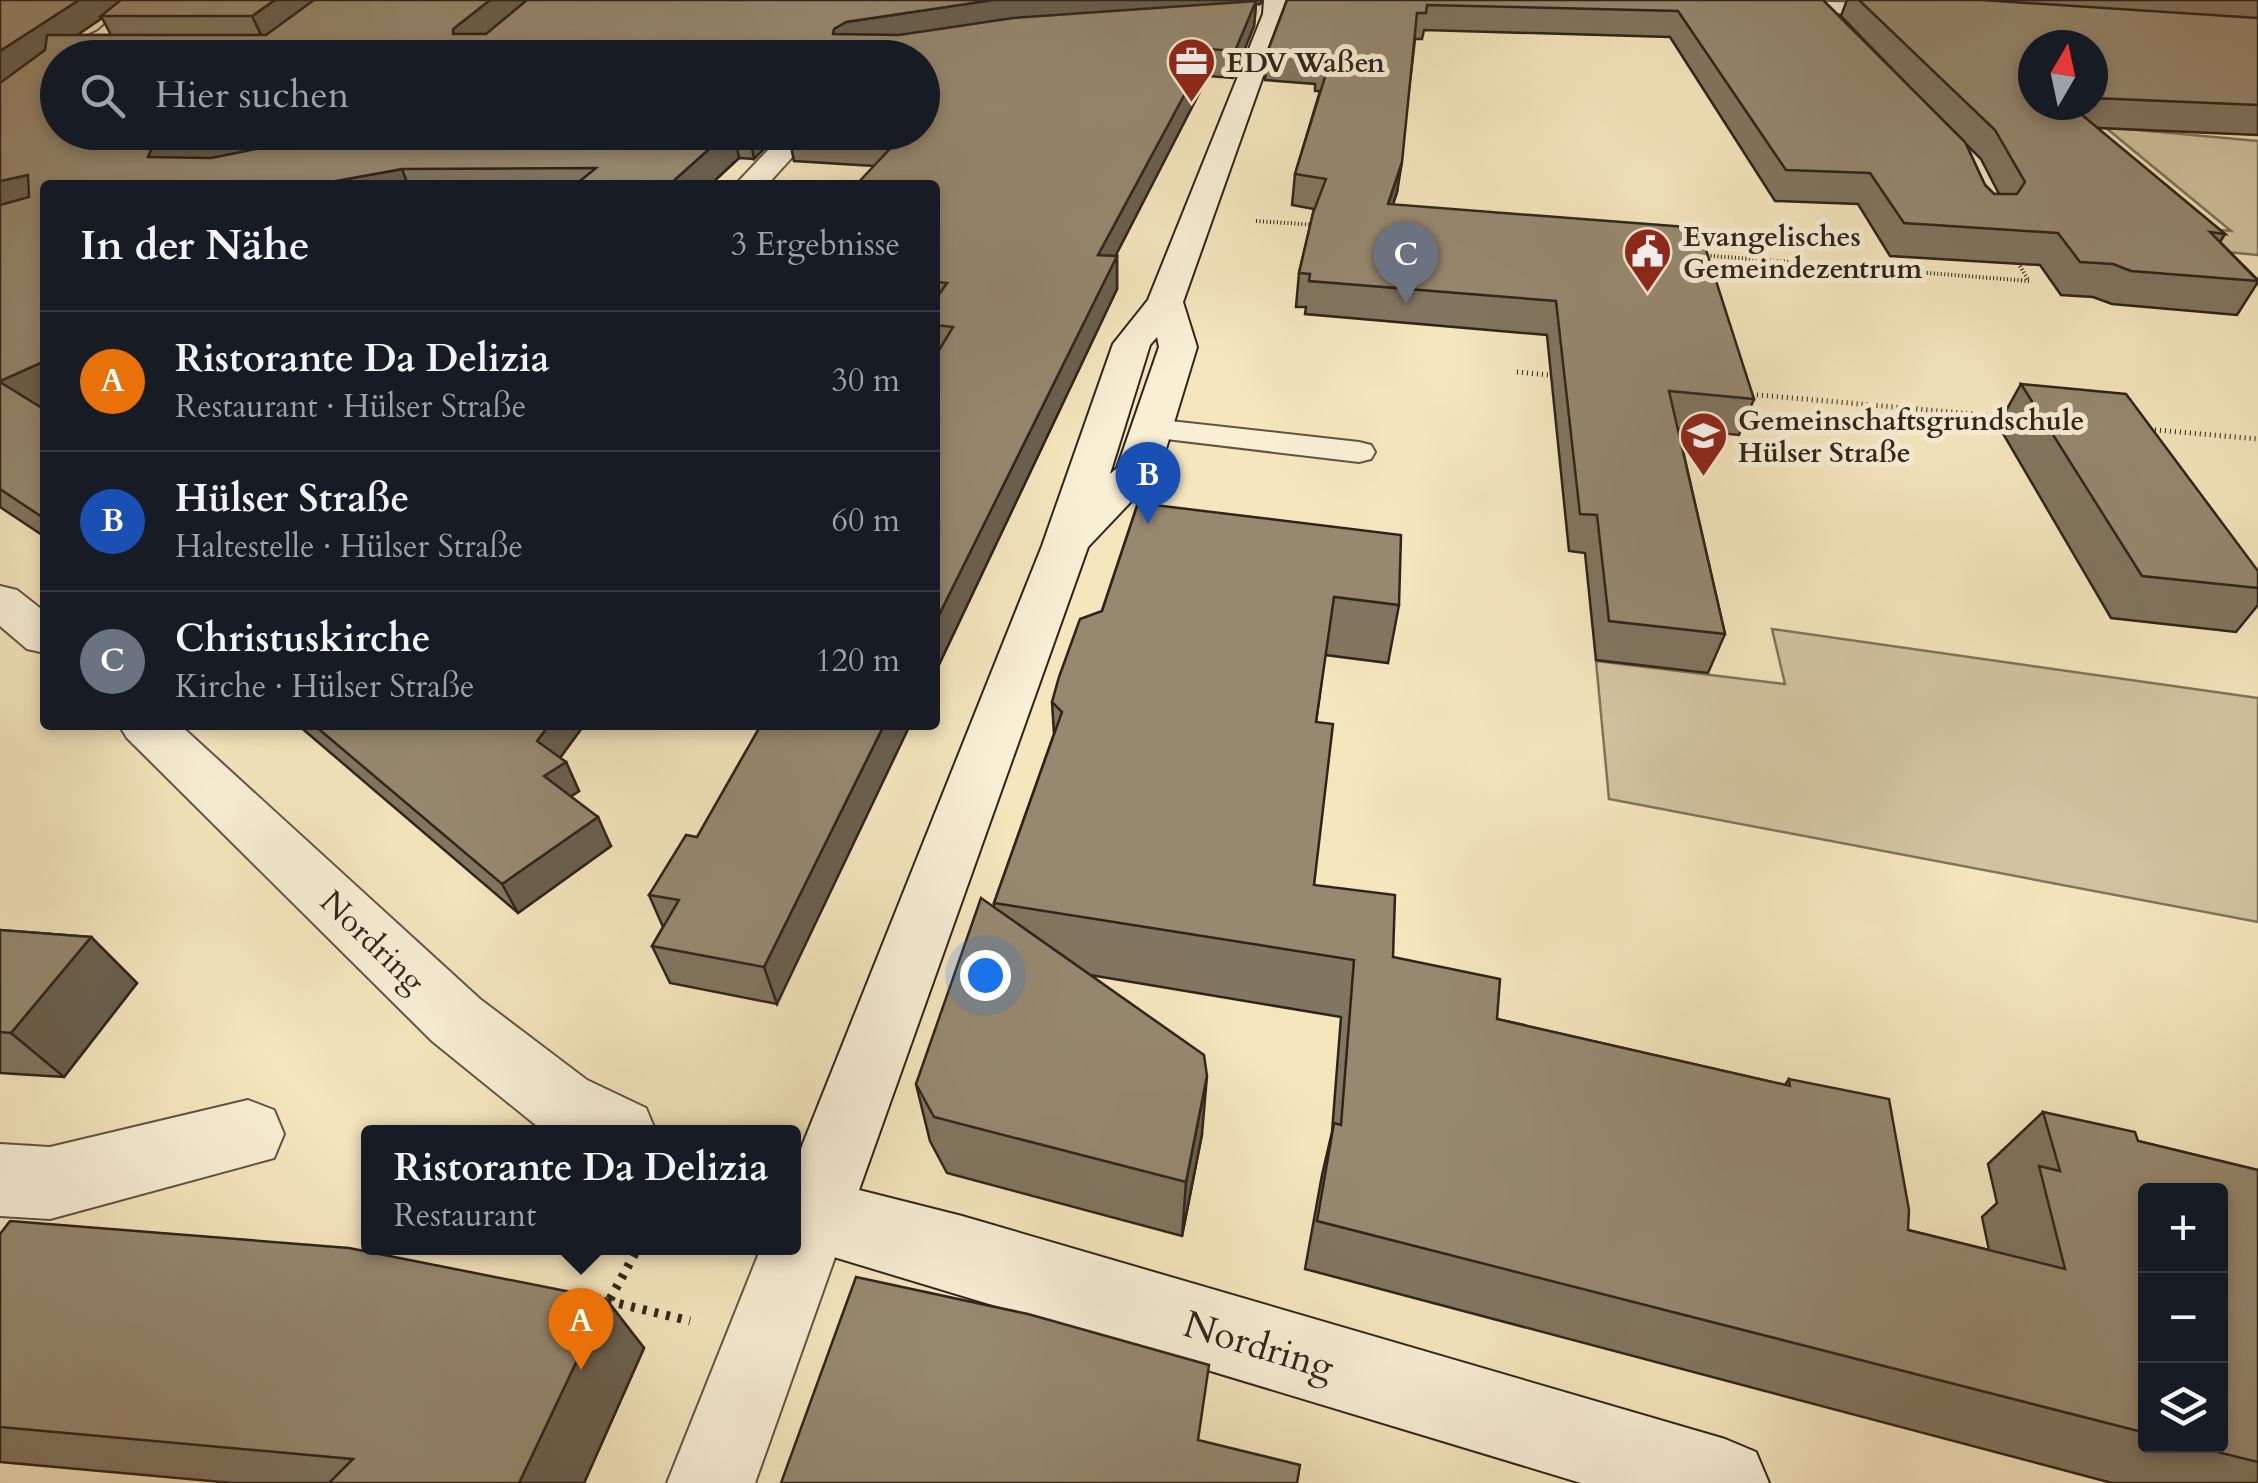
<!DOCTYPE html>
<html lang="de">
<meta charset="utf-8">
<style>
:root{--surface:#171b24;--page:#20242c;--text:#f1f3f6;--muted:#9ea1a6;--line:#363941;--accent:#8c9099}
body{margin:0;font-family:Cardo,serif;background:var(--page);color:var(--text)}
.controls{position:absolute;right:30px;bottom:30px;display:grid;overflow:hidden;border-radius:10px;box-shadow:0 5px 15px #0003}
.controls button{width:90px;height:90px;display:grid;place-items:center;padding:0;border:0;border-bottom:2px solid var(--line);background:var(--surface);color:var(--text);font:50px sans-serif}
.compass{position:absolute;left:2018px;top:30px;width:90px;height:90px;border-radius:50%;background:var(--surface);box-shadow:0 5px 15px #0003;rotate:9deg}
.you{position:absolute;left:985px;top:975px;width:35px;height:35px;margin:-25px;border:8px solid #fff;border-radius:50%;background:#1a73e8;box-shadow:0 0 0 15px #1a73e833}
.badge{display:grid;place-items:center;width:65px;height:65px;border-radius:50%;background:var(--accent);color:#fff;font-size:32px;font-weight:700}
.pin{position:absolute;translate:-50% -82px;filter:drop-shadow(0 2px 5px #0008)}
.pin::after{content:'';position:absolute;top:52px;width:35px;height:30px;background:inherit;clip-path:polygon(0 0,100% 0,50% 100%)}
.popup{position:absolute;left:361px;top:1125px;width:440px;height:130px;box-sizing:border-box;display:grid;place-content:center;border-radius:10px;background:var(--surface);filter:drop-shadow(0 2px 8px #0005);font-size:32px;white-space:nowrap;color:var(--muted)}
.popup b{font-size:38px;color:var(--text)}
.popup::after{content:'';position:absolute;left:50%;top:100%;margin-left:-20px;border:20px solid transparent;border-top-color:var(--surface)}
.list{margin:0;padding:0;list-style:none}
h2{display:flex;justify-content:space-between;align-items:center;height:130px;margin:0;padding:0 40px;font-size:42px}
h2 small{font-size:32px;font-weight:400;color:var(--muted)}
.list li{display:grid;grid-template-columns:65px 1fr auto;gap:30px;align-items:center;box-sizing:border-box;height:140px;padding:0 40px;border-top:2px solid var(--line)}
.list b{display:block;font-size:38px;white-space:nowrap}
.list p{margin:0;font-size:32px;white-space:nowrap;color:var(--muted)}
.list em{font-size:32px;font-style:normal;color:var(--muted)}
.icon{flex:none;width:55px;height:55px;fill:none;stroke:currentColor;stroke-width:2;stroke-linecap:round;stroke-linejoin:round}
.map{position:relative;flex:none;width:2258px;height:1483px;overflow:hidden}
.search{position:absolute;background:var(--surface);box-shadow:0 5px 15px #0003;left:40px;top:40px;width:900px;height:110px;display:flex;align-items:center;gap:25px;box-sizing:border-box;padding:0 35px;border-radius:55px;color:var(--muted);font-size:38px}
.panel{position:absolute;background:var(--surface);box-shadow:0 5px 15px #0003;left:40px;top:180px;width:900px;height:550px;border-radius:10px}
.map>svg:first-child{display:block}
.green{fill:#d3c5a2;stroke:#81745e;stroke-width:2.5}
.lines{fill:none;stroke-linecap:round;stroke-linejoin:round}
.service-casing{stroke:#605444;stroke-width:4}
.minor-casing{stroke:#605444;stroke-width:4}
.tertiary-casing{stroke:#605444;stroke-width:4}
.secondary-casing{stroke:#2f241b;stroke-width:4}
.path-far2{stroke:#2f241b;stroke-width:4;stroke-dasharray:1 2.5;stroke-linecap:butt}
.path-far1{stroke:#2f241b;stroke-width:5;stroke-dasharray:1 4;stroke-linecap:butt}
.path{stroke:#2f241b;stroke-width:9;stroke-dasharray:4 8;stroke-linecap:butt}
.service{fill:#f8efd5;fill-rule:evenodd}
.minor{fill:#f8efd5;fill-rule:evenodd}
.tertiary{fill:#f8efd5;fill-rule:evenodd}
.secondary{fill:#f8efd5;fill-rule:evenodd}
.wall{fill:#817660;stroke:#2f241b;stroke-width:2.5;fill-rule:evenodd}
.shaded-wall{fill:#69604e;stroke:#2f241b;stroke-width:2.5}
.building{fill:#968970;stroke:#2f241b;stroke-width:2.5}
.labels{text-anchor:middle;stroke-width:10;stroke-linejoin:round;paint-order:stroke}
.far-poi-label{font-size:28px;font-weight:bold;fill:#2f241b;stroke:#f8efd5;text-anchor:start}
.street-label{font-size:32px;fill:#2f241b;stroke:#f8efd5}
.near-street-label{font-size:38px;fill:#2f241b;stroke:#f8efd5}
</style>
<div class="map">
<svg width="2258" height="1483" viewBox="0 0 2258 1483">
<rect width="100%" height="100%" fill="#f5e6be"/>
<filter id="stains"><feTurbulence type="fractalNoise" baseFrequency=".002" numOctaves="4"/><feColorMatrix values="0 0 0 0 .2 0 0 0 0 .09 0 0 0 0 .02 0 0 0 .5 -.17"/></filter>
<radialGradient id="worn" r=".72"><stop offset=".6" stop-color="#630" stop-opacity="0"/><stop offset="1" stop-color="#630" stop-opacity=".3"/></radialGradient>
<g class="green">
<path d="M2105,127l153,14v114l-199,-19 -22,-23 194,18z"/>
<path d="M1772,629l486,69v224l-649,-123 -13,-138 189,23z"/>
</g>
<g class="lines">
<defs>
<path id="service" d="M1152,419l207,23 12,3 4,7 -4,7 -12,3 -218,-26 -5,-7 5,-7z"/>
<g id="minor">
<path d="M134,0h24c-25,32 -60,58 -100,58v6l-4,-1 -3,-5 3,-5 44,-22z"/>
<path d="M1632,0c40,0 284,0 300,9l-11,7 -278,-9z"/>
<path d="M785,132h30l-48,53h-32z"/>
<path d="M248,1100l26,10 10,24 -10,24 -224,61 -50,-3v-72l50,3z"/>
<path d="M812,1178l27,11 11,26 -95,268h-88l94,-235h33v-63z"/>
</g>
<g id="tertiary">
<path d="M0,586l17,4 28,22v41l-18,-4 -27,-23z"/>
<path d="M119,725h61l300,274 107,81 59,28 10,24h-107l-12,-6 -105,-85 -305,-303z"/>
</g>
<path id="secondary" d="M1264,0h22l-1,14 -102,288 14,45 -38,125 -71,75 -229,643 103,26 763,223 31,13 13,31h-188l-787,-238v-79l248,-620 71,-202 35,-44 115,-286zM1157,337l2,10 -42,121 -7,6 40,-129z"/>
</defs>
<use href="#service" class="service-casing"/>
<use href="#minor" class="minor-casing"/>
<use href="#tertiary" class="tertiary-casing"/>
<use href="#secondary" class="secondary-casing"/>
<g class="path-far2">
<path d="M1256,221l62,4"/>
<path d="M1700,255l329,26 -14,-23"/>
</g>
<g class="path-far1">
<path d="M1517,372l43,4"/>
<path d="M1747,394l261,23"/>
<path d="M2145,429l113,10"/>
</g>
<g class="path">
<path d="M596,1298l94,23"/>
<path d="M610,1299l28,-51"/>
</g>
<use href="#service" class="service"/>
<use href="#minor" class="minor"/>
<use href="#tertiary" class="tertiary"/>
<use href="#secondary" class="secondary"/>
</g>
<g class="wall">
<path d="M0,0h1262l-2,4h-4l-2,22 -21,52 -25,-2 -93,180h2v33l-182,384v-488l-61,-19 -80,-5 -6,-29h134v-74h-864v74h723l-27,27 -15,-1 -29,27h-665l-2,223 2,2v127l-45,-30zM102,18l9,17h-34z"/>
<path d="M1287,0h536l82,82 -64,-66 6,-16h411v135l-161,-7 128,106 -5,8 38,38v2l-21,33 -125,-11 -19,-7 -32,-2 -21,-30 -150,-9 -32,-52 -83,-3 -105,-164 -246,-7 -2,9h-7l-18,153 -4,12 361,195 -15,36 -61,-6 47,205 -17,39 -112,-13 -11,-107 -16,-2 -22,-216 -242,-21 1,-7h-10l3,-34 15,-64 -22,-4 3,-31 25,-83h-5v-7l-50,-4 2,-27zM2093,45v60h-60zM1966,144l15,15 18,35h-5l-9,-9z"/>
<path d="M2021,384l237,187v34l-22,27 -125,-14 -113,-193z"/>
<path d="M1138,503l261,102 -11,58 -63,-8 -9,67 -2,163 79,72 104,62 288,66 4,-6 119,151 81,20 -7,-33 15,-14 -9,-39 55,-52 95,29 120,29v313h-146l-807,-214 17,-94 10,-43 9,-115 -251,-42 112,159 -20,102 -235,-63 -17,-32 -14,-57 78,-177v-4l60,-169 -2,-32 50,-91zM2146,1190l74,256h-74z"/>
<path d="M298,725h286l-24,33 6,4 13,29 -8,5 40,50 -93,67z"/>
<path d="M761,725l16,279 -107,-21 -18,-37 11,-19 -14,-32 48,-58z"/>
<path d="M0,930l91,7 46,46 -73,94 -64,-4z"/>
<path d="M0,1234l606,65 38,49 -60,135h-351l-233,-21z"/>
</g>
<g class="shaded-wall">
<path d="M79,0h50l-28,16 1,2 -102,70v-37z"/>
<path d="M275,0h46l-57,41 -12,-25z"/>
<path d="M490,0h37l-64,55 -10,-21v-5z"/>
<path d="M993,0h269l-2,4h-4l-2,22 -21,52 2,-27 19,-46 -416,53 -5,-24 1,-5 12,-7z"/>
<path d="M1209,49l-1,27 -109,212 -1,-33z"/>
<path d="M216,132h162l-213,53 -17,-28 4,-10 13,-5z"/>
<path d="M728,132h6l5,26 -29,27h-41z"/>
<path d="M749,132h32l-27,27z"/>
<path d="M1402,162l-5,30 -14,43 5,-31z"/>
<path d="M402,169l6,16h-94z"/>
<path d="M28,175l17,27 -45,15v-36z"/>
<path d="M1117,256v33l-182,384v-50z"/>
<path d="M45,361v46l-21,10 -24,-36z"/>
<path d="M549,725h35l-33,45 -14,-29z"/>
<path d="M884,725h26l-133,279 -13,-37z"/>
<path d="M566,762l13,29 -21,14 -14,-29z"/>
<path d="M598,817l13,29 -93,67 -16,-29z"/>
<path d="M91,937l46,46 -73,94 -53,-44z"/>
<path d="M1207,1076l-5,58 -20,102 4,-54z"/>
<path d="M606,1299l38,49 -60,135h-65z"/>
</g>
<g class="building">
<path d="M0,0h79l-79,51z"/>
<path d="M121,0h154l-23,16h-151z"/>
<path d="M314,0h176l-37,29v5h33l41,-34h466l-147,22 -12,7 -1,5 66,1 114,-17 243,-17 -21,50 -26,-2 -111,206 19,1 -182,367v-266l18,-30 -18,-2v-25l12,-17 -12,-1v-97h-79l44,-47 -97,-6h119v-74h-864v74h158l-51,10 -13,5 -4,10 63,1 131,-26h386l-59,53h-94l21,-17 -194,1 -88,16h-269v176l-45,20v-176l29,-8 -1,-22 -28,6v-98l45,-33 2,-15h219z"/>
<path d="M1287,0h536l142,142 20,43 9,9h23l8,-12 -30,-52 -136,-130h122l277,18v87l-165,-7v-53h-60v60h37l155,129 -15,-2 48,49 -127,-10 -18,-7 -33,-2 -22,-29 -154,-10 -34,-50 -84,-3 -108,-159 -251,-6 -1,8h-9l-15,149 -14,42 311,24 55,171 -85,-8 56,243 -116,-13 -12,-106 -17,-1 -24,-213 -247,-20 1,-7 -11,-1 14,-60 13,-34 -31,-5 34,-110h-12l2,-7 -52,-4z"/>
<path d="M0,382l45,28v109l-45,-30z"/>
<path d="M2021,384l105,10 132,177v17l-116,-12z"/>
<path d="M1138,503l263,32 -2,70 -65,-8 -18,125 17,2 -19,161 81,10 -2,62 107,22 -3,40 293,67 -1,-7 100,20 20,111 -1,20 157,39 -26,-103 21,5 -17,-59 92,20 3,9 120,29v292l-65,-16h27v-256h-74v243l-829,-212 17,-98 7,2 13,-165 -360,-57 68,-191 -10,-10 7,-25 21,-58 22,-8z"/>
<path d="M314,725h235l-12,16 29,21 -22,14 54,41 -96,67z"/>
<path d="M761,725h123l-120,242 -112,-21 27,-46 -30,-5 37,-60 11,2z"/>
<path d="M981,898l223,157 3,21 -21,106 -252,-65 -18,-33z"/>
<path d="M0,930l91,7 -80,96 -11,-1z"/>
<path d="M10,1221l339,27 257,51 -87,184h-190l24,-24 -353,-32v-193z"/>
<path d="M856,1277l172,37 181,51 -11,75 102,25 -3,18h-516z"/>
</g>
<defs>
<symbol id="office-pin" viewBox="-11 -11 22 30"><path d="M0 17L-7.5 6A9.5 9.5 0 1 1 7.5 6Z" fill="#8f2418" stroke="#f8efd5"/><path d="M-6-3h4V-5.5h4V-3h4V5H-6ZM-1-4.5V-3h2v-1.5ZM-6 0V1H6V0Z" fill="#fff"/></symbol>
<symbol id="civic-pin" viewBox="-11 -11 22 30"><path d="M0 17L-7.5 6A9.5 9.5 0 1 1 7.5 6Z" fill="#8f2418" stroke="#f8efd5"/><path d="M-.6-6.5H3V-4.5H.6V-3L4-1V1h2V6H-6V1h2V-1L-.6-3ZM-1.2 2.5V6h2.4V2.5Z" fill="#fff"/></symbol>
<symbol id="school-pin" viewBox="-11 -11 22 30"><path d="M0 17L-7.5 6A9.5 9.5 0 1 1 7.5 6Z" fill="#8f2418" stroke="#f8efd5"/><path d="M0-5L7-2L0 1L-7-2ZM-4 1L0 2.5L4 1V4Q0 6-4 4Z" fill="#fff"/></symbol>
</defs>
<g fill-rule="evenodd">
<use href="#office-pin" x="1164" y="34" width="55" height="75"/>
<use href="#civic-pin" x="1620" y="224" width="55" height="75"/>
<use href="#school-pin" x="1676" y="408" width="55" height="75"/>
</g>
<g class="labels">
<g class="far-poi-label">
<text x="1226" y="72">EDV Waßen</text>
<text x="1683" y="246">Evangelisches<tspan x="1683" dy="32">Gemeindezentrum</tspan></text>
<text x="1738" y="430">Gemeinschaftsgrundschule<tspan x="1738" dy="32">Hülser Straße</tspan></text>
</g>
<g class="street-label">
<text transform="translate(373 941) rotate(44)" y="11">Nordring</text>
</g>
<g class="near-street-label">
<text transform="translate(1259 1345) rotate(17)" y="13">Nordring</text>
</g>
</g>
<rect width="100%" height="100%" filter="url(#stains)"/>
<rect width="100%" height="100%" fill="url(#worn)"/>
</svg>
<div class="controls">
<button>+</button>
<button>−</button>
<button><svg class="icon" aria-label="layers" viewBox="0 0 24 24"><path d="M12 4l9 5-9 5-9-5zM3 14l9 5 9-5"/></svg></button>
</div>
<svg class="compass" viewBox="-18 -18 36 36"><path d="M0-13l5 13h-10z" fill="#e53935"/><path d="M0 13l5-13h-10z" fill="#9ea1a6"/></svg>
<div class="you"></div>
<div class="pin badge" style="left:581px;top:1370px;background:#e8710a">A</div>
<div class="popup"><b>Ristorante Da Delizia</b>Restaurant</div>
<div class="pin badge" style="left:1148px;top:524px;background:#1a4fb4">B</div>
<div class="pin badge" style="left:1406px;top:304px;background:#6b7280">C</div>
<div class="search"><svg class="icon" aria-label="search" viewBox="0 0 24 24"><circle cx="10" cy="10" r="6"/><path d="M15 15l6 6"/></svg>Hier suchen</div>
<section class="panel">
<h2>In der Nähe<small>3 Ergebnisse</small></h2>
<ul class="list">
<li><span class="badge" style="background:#e8710a">A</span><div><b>Ristorante Da Delizia</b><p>Restaurant · Hülser Straße</p></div><em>30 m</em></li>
<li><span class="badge" style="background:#1a4fb4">B</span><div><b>Hülser Straße</b><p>Haltestelle · Hülser Straße</p></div><em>60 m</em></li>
<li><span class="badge" style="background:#6b7280">C</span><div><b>Christuskirche</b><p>Kirche · Hülser Straße</p></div><em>120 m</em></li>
</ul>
</section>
</div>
